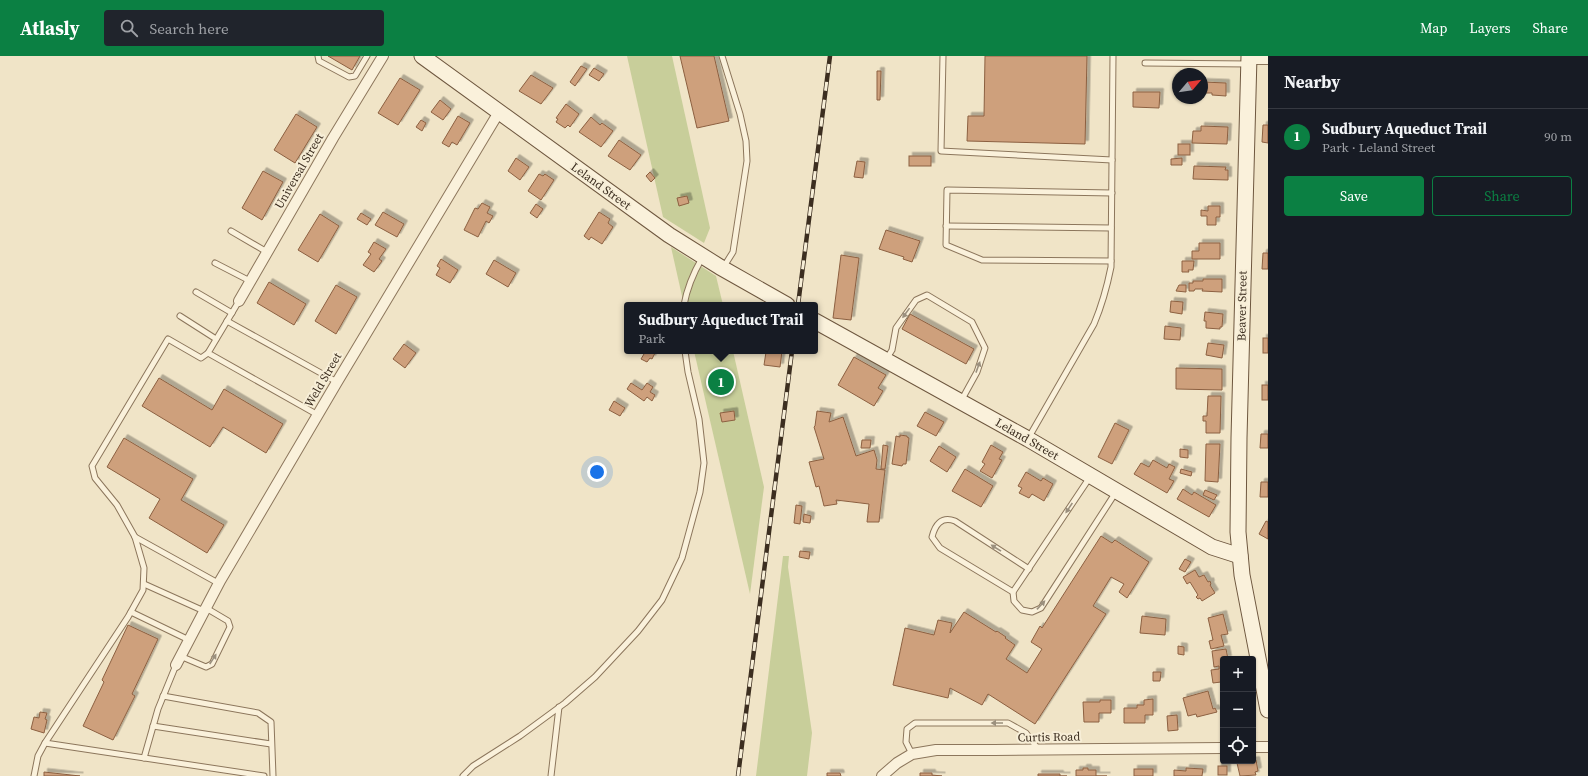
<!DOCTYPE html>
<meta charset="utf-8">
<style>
:root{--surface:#171b24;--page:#20242c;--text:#f1f3f6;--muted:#9ea1a6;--line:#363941;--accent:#0b8043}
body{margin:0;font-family:"Source Serif 4",serif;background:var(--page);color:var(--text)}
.controls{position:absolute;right:12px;bottom:12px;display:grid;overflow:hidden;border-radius:4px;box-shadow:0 1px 3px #0004}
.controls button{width:36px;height:36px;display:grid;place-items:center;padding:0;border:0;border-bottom:1px solid var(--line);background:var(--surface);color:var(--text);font:20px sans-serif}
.compass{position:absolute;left:1172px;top:12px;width:36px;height:36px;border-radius:50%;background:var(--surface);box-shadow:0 1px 3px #0004;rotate:61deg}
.you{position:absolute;left:597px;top:416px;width:14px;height:14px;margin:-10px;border:3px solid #fff;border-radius:50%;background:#1a73e8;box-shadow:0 0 0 6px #1a73e833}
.badge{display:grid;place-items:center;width:26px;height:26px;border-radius:50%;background:var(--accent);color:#fff;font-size:13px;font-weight:700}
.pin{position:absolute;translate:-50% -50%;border:2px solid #fff;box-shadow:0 1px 4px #0006}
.popup{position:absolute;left:624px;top:246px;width:194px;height:52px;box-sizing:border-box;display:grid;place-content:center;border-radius:4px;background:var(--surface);filter:drop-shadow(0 1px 3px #0005);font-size:13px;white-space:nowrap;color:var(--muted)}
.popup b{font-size:15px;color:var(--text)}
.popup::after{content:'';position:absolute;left:50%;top:100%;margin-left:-8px;border:8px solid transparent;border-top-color:var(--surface)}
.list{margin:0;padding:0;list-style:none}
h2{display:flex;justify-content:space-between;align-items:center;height:52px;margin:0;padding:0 16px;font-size:17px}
h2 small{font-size:13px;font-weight:400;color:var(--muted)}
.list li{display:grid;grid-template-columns:26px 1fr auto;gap:12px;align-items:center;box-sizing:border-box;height:56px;padding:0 16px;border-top:1px solid var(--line)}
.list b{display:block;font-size:15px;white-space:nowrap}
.list p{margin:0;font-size:13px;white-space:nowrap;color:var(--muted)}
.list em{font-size:13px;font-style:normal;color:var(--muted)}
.actions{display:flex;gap:8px;padding:12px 16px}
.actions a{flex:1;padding:9px 0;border:1px solid var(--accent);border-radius:4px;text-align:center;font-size:14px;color:var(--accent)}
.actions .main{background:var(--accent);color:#fff}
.icon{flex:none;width:22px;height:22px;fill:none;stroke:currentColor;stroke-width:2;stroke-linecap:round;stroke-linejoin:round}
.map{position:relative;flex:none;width:1268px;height:720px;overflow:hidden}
header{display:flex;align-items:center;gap:24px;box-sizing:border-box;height:56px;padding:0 20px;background:var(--accent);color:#fff}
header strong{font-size:19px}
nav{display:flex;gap:22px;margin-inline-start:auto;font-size:14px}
.search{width:280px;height:36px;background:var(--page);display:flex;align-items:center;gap:10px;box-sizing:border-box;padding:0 14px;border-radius:4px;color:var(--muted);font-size:15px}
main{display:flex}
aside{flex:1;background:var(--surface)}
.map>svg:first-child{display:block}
.green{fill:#c8ce9a}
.building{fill:#cea07c;stroke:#8c6041;filter:url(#shadow)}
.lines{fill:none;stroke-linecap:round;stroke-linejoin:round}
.lane-casing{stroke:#8c765c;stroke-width:7}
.street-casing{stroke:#8c765c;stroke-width:12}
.secondary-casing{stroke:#6e573f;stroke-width:17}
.lane{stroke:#faf1db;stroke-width:5}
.street{stroke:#faf1db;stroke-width:10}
.secondary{stroke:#faf1db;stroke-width:15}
.rail-casing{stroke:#3c2e20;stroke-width:4.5}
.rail{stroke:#f7eed7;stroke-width:3;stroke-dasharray:9;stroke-linecap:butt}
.oneway{fill:#9b907e}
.labels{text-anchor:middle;stroke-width:4;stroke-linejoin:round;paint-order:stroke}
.street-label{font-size:12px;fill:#3c2e20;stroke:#f7eed7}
</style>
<header>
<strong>Atlasly</strong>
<div class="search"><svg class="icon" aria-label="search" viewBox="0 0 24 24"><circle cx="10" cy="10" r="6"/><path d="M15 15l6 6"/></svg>Search here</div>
<nav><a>Map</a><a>Layers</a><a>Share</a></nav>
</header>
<main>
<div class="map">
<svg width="1268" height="720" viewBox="0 0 1268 720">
<defs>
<filter id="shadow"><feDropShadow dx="3.5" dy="-3.5" stdDeviation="0" flood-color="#0004"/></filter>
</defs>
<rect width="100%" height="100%" fill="#f0e4c7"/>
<g class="green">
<path d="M627,0h45l38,172 -6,15 -41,-26z"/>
<path d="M671,191l45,29 7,29h-39z"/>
<path d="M694,295h39l31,136 -14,107z"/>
<path d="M783,500h6l-1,11 24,166 -5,43h-51z"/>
</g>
<g class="building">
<path d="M328,0h32l-8,14z"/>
<path d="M680,0h34l15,65 -32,7z"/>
<path d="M985,0h102l-2,88 -118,-3 1,-25h16z"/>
<path d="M581,10l6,3 -12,17 -5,-4z"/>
<path d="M594,12l10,6 -5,7 -10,-6z"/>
<path d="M877,15h4l-1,29h-3z"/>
<path d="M531,19l22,13 -12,16 -22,-13z"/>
<path d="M400,22l20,12 -22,35 -20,-12z"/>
<path d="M1203,26l23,1v13l-14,-1v-2h-10z"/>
<path d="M1133,36h27l-1,16 -26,-1z"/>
<path d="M440,44l11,9 -8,11 -12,-8z"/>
<path d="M566,48l13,10 -9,13 -2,-2 -3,3 -9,-6 2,-3 -2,-1z"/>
<path d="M296,58l21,13 -22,36 -21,-13z"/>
<path d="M458,60l12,7 -13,22 -5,-3 -3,5 -7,-4z"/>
<path d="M591,61l9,8 2,-2 11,8 -12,16 -22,-15z"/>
<path d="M421,64l5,3 -4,8 -6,-4z"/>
<path d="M1263,69h5v18l-6,-1z"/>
<path d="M1201,70l27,1 -1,17 -35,-1 1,-12h8z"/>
<path d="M619,84l22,15 -11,15 -22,-14z"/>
<rect x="1178" y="88" width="12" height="11"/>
<rect x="909" y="100" width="22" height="10"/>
<path d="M516,102l13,9 -9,13 -12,-9z"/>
<path d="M1182,102v7h-11v-6z"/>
<path d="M857,105l8,1 -2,16 -9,-1z"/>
<path d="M1194,110l32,1 -1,3h3v10l-35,-1z"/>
<path d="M263,115l20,11 -21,38 -20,-12z"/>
<path d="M650,116l5,6 -4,4 -5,-6z"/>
<path d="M539,118l4,2 2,-2 9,6 -13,20 -13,-9z"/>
<path d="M687,140l2,7 -10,3 -2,-8z"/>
<path d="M482,147l8,4 -3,6 6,3 -4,7 -3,-2 -8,16 -14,-7 11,-22 3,1z"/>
<path d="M536,148l7,5 -6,9 -7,-5z"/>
<path d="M1208,150h12v11h-4v8h-9v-9h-6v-6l7,1z"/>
<path d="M383,156l21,12 -7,13 -22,-12z"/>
<path d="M599,156l11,7 -2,4 5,4 -11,17 -11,-7 -2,3 -5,-4z"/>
<path d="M361,157l10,6 -4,6 -10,-6z"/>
<path d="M320,158l19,12 -21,36 -20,-12z"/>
<path d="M886,174l34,11 -8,21 -9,-3 1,-2 -25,-8z"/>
<path d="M374,186l12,7 -7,10 3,2 -8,11 -11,-7 8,-11 -3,-2z"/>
<path d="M1199,187h21v16h-28v-8h7z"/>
<path d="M1263,197h5v16h-6z"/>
<path d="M841,199l18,3 -8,62 -18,-2z"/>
<path d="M441,203l17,11 -8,13 -14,-8 4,-7 -3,-2z"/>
<path d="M494,204l22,13 -8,14 -22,-13z"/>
<path d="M1182,205h12l-1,9h-5l1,2h-7z"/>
<path d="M1203,223h19v13l-20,-1 1,-2h-8l-1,2h-5v-8h4v-2h10z"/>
<path d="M269,226l37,22 -12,21 -37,-22z"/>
<path d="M336,229l21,12 -21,37 -21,-13z"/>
<path d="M1179,229h7v7l-10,-1z"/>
<path d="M1171,245l12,1 -1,12 -12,-2z"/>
<path d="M1205,256l18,2 -1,13h-2v2l-14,-1v-7h-2z"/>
<path d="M910,258l64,35 -8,15 -64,-35z"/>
<path d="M1165,270l16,2 -1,12 -16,-1z"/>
<rect x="1263" y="282" width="5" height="15"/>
<path d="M1208,287l16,2 -2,13 -16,-3z"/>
<path d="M404,288l12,9 -11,15 -12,-9z"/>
<path d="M640,295h16l-4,8 -2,-1 -3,4 -6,-3 3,-5z"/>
<path d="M770,295h12l-2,16 -16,-2 2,-13h4z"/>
<path d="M854,301l32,18 -8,13 5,3 -9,15 -36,-21z"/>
<path d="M1176,312l46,1v21l-46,-1z"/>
<path d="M159,322l53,32 12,-21 59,35 -17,29 -43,-26 -13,20 -68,-41z"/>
<path d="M631,327l11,7 5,-7 6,4 -3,5 5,3 -3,6 -5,-4 -3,4 -17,-12z"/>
<rect x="1262" y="329" width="6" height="15"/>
<path d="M1208,340h13l-1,37h-14v-12h-3v-5h4z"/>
<path d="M614,345l11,7 -5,8 -11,-6z"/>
<path d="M734,355l1,9 -13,2 -2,-9z"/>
<path d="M817,355l14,2 -2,9 14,-5 13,39 18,-6 3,10 -1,9 9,1 -6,52h-12l2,-18 -33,-4 1,4 -13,2 -5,-20 -3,1 -7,-25 15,-3 -10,-32 1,-1z"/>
<path d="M925,356l19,10 -8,14 -19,-10z"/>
<path d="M1115,367l14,7 -17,34 -14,-7z"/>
<path d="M1261,378h7v14h-8z"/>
<path d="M900,379l7,1v1l2,1 -3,26h-3l-1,2 -10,-2 4,-28 4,1z"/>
<path d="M124,382l69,41 -12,21 43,25 -17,28 -58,-35 11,-19 -53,-32z"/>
<path d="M862,384h9l-1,8h-9z"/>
<path d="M1206,388h14l-2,38 -13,-1z"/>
<path d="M883,389l5,1 -3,23h-4z"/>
<path d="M991,389l12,7 -4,7 3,1 -10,18 -12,-7 5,-7 -3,-2z"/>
<path d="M939,390l17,11 -9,15 -17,-11z"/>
<path d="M1180,393l8,1v8l-8,-1z"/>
<path d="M1153,404l14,8 2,-4 6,3 -6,12 5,2 -7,12 -33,-19 7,-11 8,4z"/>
<path d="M965,413l28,17 -12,21 -29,-16z"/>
<path d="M1181,413l11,3 -1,4 -11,-3z"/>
<path d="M1026,416l15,9 2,-3 10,6 -9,17 -12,-7 -3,4 -10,-5 3,-5 -4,-2z"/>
<path d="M1261,426h7v15h-8z"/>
<path d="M1183,433l9,6 2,-3 22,13 -7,12 -32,-18z"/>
<path d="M1205,434l12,5 -3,5 -11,-5z"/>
<path d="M796,449l6,1 -2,18 -6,-1z"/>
<path d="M804,458l7,2 -1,7 -7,-1z"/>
<path d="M1266,465l2,1v17l-9,-5z"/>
<path d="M1101,480l11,7 3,-3 34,22 -22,36 -8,-6 5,-8 -13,-7 -18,29 13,8 -71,110 -47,-30 -6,11 -32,-17 -2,10 -55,-13 12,-57 29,7 4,-15 14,3 -2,10 14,-21 32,20 1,-1 9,6 -1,1 10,7 -9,14 21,14 15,-24 -11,-7 9,-16 2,2z"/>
<path d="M800,495l10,1 -1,7 -10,-2z"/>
<path d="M1185,503l6,3 -6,10 -6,-3z"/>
<path d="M1195,514l4,7 5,-2 4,7 2,-1 1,3 -1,1 5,8 -13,8 -2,-3 -2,1 -2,-2 2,-2 -8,-13 -3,2 -4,-7z"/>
<path d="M1223,558l5,20 -7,1 3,11 -13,3 -2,-8 4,-1 -5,-22z"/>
<path d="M1142,560l24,3 -1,16 -25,-2z"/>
<path d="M128,569l30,14 -26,55 3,2 -22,44 -30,-14 21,-44 -2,-2z"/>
<path d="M1178,590l6,1v8l-6,-1z"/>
<path d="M1226,593l2,10h-5v25h-2v-2l-8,1 -2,-13 8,-1v-3l-5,1 -2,-16z"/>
<path d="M1153,616h8l-1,9h-7z"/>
<path d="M1208,635l5,18 2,-1 2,4 -20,5 -1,-3 -8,2 -5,-18z"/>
<path d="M1153,643v16h-8v8h-21v-15h13v-3h7v-5z"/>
<path d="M1100,644h11v13h-12v9h-15l-1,-20h17z"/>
<path d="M40,656l7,1 -2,6 2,1 -3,13 -13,-4 3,-12 5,1z"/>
<path d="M1177,659l1,15 -10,1 -1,-15z"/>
<path d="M1256,704l2,11 -3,1 1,3 -16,1 -3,-13z"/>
<rect x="1218" y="710" width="9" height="9"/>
<path d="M1083,712h5v2h8v6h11h-31v-6h7z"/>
<path d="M1186,712l17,1 -1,7h-28v-6l12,1z"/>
<rect x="1134" y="713" width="19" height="7"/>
<path d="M44,716l36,4h-36z"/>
<path d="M827,717h13l1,3h-14z"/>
<path d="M920,717h12v2l10,1h-22z"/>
<path d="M1038,718h22v2h7h-29z"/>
</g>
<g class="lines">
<defs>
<g id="lane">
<path d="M318,0l1,5 30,16 6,-1 12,-20"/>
<path d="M722,0l18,58 6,27 1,20 -14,91 -10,16"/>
<path d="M943,0l-2,95 171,9"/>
<path d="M1145,7l103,1"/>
<path d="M946,170l165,2"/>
<path d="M231,175l36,21"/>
<path d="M1111,205l-129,-1 -36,-15 1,-55 165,3"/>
<path d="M215,207l35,18"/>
<path d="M196,236l36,21"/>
<path d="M239,245l-31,52 110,62"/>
<path d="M684,249c3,-17 10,-33 18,-47"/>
<path d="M180,260l36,23"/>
<path d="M227,265l110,61"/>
<path d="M887,302l5,-8 4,-22 20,-28 11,-5 45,27 13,26 -8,24 -16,29"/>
<path d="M1029,381l65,-113c8,-19 13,-37 17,-57l2,-211"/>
<path d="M1090,421l-77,115 1,9 8,9 10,2 9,-4 75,-116"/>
<path d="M135,481l83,46"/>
<path d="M144,528l60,27"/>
<path d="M1013,536l-73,-44 -8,-11c3,-12 9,-21 23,-16l74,48"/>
<path d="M131,556l58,28"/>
<path d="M180,600l26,11 6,-3 18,-37 -2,-6 -22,-13"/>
<path d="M163,640l95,17 13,9 2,54"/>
<path d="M153,670l118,18"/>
<path d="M45,687l219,33"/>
<path d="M912,698l-6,-12 1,-13 8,-6h93l18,10 12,16"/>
<path d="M144,702l14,-49 18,-44"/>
<path d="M34,720l4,-20 7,-13 83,-126 15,-27 1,-22 -9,-31 -18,-32 -22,-27 -3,-12 76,-127 33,19 7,-5"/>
<path d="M463,720l10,-10 47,-30 45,-33 30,-26 43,-46 24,-31 20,-42 18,-66 4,-29 -5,-44 -11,-47 -3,-21"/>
<path d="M551,720l8,-69"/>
</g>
<g id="street">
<path d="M1249,3h19"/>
<path d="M239,245l94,-163 50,-82"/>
<path d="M176,609l44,-84 117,-199 162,-270"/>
<path d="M1253,691h15"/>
<path d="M882,720l15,-13 15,-9 24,-4h58l229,-2"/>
</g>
<g id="secondary">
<path d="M422,0l247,179 51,32 67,38"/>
<path d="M1249,0l-10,382 -1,94 4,43 26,135"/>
<path d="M815,265l213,118 184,108 28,9"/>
</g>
</defs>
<use href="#lane" class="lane-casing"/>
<use href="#street" class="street-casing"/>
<use href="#secondary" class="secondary-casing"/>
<use href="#lane" class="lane"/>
<use href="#street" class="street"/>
<use href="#secondary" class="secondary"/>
<defs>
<g id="rail">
<path d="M798,249l32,-249"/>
<path d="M738,720l54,-425"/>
</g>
</defs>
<use href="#rail" class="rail-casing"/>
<use href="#rail" class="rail"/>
</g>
<defs><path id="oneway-solid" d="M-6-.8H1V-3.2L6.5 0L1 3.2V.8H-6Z"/></defs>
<g class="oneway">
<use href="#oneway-solid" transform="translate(906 257) rotate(126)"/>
<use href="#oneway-solid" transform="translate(978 311) rotate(-70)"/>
<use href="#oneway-solid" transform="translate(1069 452) rotate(124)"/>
<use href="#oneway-solid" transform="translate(996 492) rotate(-148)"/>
<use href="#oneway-solid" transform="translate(1041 549) rotate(-47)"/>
<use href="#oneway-solid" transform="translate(213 603) rotate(-57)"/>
<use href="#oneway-solid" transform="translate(997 667) rotate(180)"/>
</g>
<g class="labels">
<g class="street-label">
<text transform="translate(299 115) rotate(-60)" y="4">Universal Street</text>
<text transform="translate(601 130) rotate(36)" y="4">Leland Street</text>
<text transform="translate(1242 250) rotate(-89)" y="4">Beaver Street</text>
<text transform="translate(323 324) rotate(-60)" y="4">Weld Street</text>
<text transform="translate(1027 383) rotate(30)" y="4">Leland Street</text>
<text transform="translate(1049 681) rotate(-1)" y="4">Curtis Road</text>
</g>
</g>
</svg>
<div class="controls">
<button>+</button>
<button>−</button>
<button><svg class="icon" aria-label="locate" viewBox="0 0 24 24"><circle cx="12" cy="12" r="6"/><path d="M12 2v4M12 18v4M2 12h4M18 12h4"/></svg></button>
</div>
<svg class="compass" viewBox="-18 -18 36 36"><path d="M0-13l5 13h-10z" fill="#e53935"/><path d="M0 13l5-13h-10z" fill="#9ea1a6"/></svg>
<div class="you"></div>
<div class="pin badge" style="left:721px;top:326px">1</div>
<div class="popup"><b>Sudbury Aqueduct Trail</b>Park</div>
</div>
<aside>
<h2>Nearby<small></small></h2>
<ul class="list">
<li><span class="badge">1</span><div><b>Sudbury Aqueduct Trail</b><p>Park · Leland Street</p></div><em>90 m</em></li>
</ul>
<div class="actions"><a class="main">Save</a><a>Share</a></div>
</aside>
</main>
